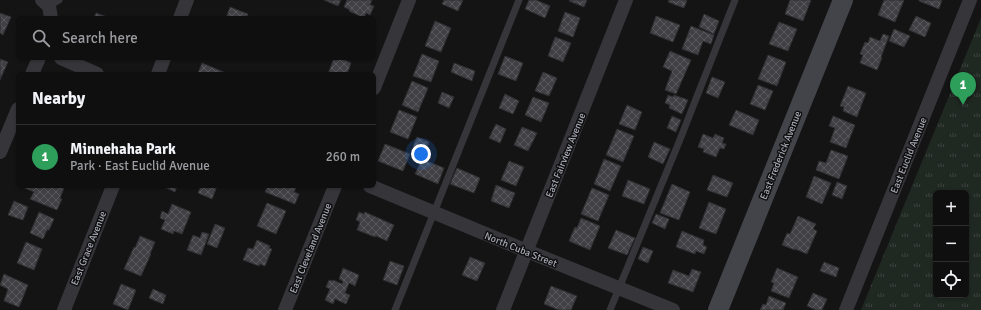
<!DOCTYPE html>
<meta charset="utf-8">
<style>
:root{--surface:#0f0f10;--page:#181819;--text:#f1f3f6;--muted:#9b9c9f;--line:#2f2f30;--accent:#0b8043}
body{margin:0;font-family:Signika,sans-serif;background:var(--page);color:var(--text)}
.controls{position:absolute;right:12px;bottom:12px;display:grid;overflow:hidden;border-radius:6px;box-shadow:0 1px 3px #0004}
.controls button{width:36px;height:36px;display:grid;place-items:center;padding:0;border:0;border-bottom:1px solid var(--line);background:var(--surface);color:var(--text);font:20px sans-serif}
.you{position:absolute;left:421px;top:154px;width:14px;height:14px;margin:-10px;border:3px solid #fff;border-radius:50%;background:#1a73e8;box-shadow:0 0 0 6px #1a73e833}
.badge{display:grid;place-items:center;width:26px;height:26px;border-radius:50%;background:var(--accent);color:#fff;font-size:13px;font-weight:700}
.pin{position:absolute;translate:-50% -33px;filter:drop-shadow(0 1px 2px #0008)}
.pin::after{content:'';position:absolute;top:21px;width:14px;height:12px;background:inherit;clip-path:polygon(0 0,100% 0,50% 100%)}
.list{margin:0;padding:0;list-style:none}
h2{display:flex;justify-content:space-between;align-items:center;height:52px;margin:0;padding:0 16px;font-size:17px}
h2 small{font-size:13px;font-weight:400;color:var(--muted)}
.list li{display:grid;grid-template-columns:26px 1fr auto;gap:12px;align-items:center;box-sizing:border-box;height:64px;padding:0 16px;border-top:1px solid var(--line)}
.list b{display:block;font-size:15px;white-space:nowrap}
.list p{margin:0;font-size:13px;white-space:nowrap;color:var(--muted)}
.list em{font-size:13px;font-style:normal;color:var(--muted)}
.icon{flex:none;width:22px;height:22px;fill:none;stroke:currentColor;stroke-width:2;stroke-linecap:round;stroke-linejoin:round}
.map{position:relative;flex:none;width:981px;height:310px;overflow:hidden}
.search{position:absolute;background:var(--surface);box-shadow:0 1px 3px #0004;left:16px;top:16px;width:360px;height:44px;display:flex;align-items:center;gap:10px;box-sizing:border-box;padding:0 14px;border-radius:6px;color:var(--muted);font-size:15px}
.panel{position:absolute;background:var(--surface);box-shadow:0 1px 3px #0004;left:16px;top:72px;width:360px;height:116px;border-radius:6px}
.map>svg:first-child{display:block}
.grass{fill:url(#grass-tufts);fill-rule:evenodd}
.building{fill:url(#building-cross-hatch);stroke:#2f2e31}
.lines{fill:none;stroke-linecap:round;stroke-linejoin:round}
.lane{stroke:#35353a;stroke-width:7}
.street{stroke:#35353a;stroke-width:14}
.secondary{stroke:#43444a;stroke-width:20}
.labels{text-anchor:middle;stroke-width:3;stroke-linejoin:round;paint-order:stroke}
.street-label{font-size:10px;fill:#a7a9b5;stroke:#0f0f10}
</style>
<div class="map">
<svg width="981" height="310" viewBox="0 0 981 310">
<defs>
<pattern id="grass-tufts" width="24" height="20" patternUnits="userSpaceOnUse"><rect width="24" height="20" fill="#202822"/><path d="M3 7l-1-3M5 7V3M7 7l1-3M15 17l-1-3M17 17v-4M19 17l1-3" fill="none" stroke="#3e4440"/></pattern>
<pattern id="building-cross-hatch" width="8" height="8" patternUnits="userSpaceOnUse"><rect width="8" height="8" fill="#414145"/><path d="M0 0l8 8M0 8l8-8" fill="none" stroke="#5a5a5e"/></pattern>
</defs>
<rect width="100%" height="100%" fill="#141415"/>
<path class="grass" d="M981,18v292h-120zM936,193h30v102h-30z"/>
<g class="building">
<path d="M324,0h17l-3,6z"/>
<path d="M347,0h25l-2,5 4,1 -4,9 -4,-2 -2,5 -15,-7 1,-1 -6,-3z"/>
<path d="M444,0h19l-5,11 -16,-7z"/>
<path d="M529,0h7l14,6 -5,12 -20,-9z"/>
<path d="M570,0h17l-3,7 -15,-6z"/>
<path d="M669,0h18l-3,8 -16,-6z"/>
<path d="M790,0h21l-8,21 -18,-7z"/>
<path d="M884,0h20l-9,22 -17,-7z"/>
<path d="M919,0h23l-3,9 -20,-8z"/>
<path d="M230,7l18,7 -2,4h-20z"/>
<path d="M565,12l15,6 -7,19 -15,-6z"/>
<path d="M0,13l11,4 -8,18 -3,-2z"/>
<path d="M96,13l14,5h-16z"/>
<path d="M704,14l15,7 -5,13 -15,-7z"/>
<path d="M656,16l24,9 -7,17 -23,-9z"/>
<path d="M916,16l15,7 -6,14 -16,-7z"/>
<path d="M435,21l16,7 -10,24 -16,-6z"/>
<path d="M779,22l18,7 -9,22 -19,-7z"/>
<path d="M691,26l23,9 -3,9 -8,-3 -5,14 -16,-6z"/>
<path d="M894,29l16,7 -6,11 -15,-6z"/>
<path d="M883,34l6,2 -8,21 1,1 -5,12 -17,-7 3,-8 -3,-1 5,-12 3,1 2,-6 10,4z"/>
<path d="M555,37l16,6 -8,19 -15,-6z"/>
<path d="M670,51l21,9 -15,34 -11,-4 7,-19 -9,-4z"/>
<path d="M422,54l17,7 -8,21 -18,-6z"/>
<path d="M768,55l18,7 -9,24 -19,-7z"/>
<path d="M505,56l18,7 -7,18 -18,-7z"/>
<path d="M334,58h6l11,5 -4,11h-19z"/>
<path d="M0,59l8,3 -8,18z"/>
<path d="M202,63l26,11h-29l-1,-1z"/>
<path d="M454,63l21,8 -3,10 -21,-9z"/>
<path d="M543,72l14,6 -8,18 -14,-5z"/>
<path d="M712,77l13,5 -7,16 -12,-5z"/>
<path d="M412,81l16,7 -10,24 -16,-7z"/>
<path d="M758,85l15,6 -8,19 -15,-6z"/>
<path d="M848,86l18,7 -9,24 -14,-6 1,-4 -4,-1z"/>
<path d="M442,92l12,5 -5,11 -11,-5z"/>
<path d="M505,94l14,7 -6,13 -14,-6z"/>
<path d="M668,95l5,2 1,-2 14,5 -6,14 -13,-6 1,-3 -5,-2z"/>
<path d="M533,97l16,6 -8,19 -16,-7z"/>
<path d="M627,105l15,7 -7,18 -16,-6z"/>
<path d="M399,110l18,7 -9,22 -18,-7z"/>
<path d="M736,110l23,10 -6,15 -24,-10z"/>
<path d="M672,116l9,4 -5,12 -9,-4z"/>
<path d="M833,116l22,9 -9,23 -16,-6 5,-14 -6,-2z"/>
<path d="M496,124l10,5 -6,14 -11,-5z"/>
<path d="M522,127l15,6 -9,18 -14,-6z"/>
<path d="M617,129l17,7 -11,26 -17,-7z"/>
<path d="M703,134l10,4 2,-4 9,4 -2,5 4,1 -2,5 -4,-1 -4,9 -13,-5 1,-3 -6,-2z"/>
<path d="M417,137l12,5 -3,9 -13,-5z"/>
<path d="M654,142l16,7 -7,15 -15,-7z"/>
<path d="M385,144l25,10 -7,17 -25,-10z"/>
<path d="M831,150l17,6 -9,23 -23,-9 3,-9 7,2z"/>
<path d="M422,159l22,9 -6,16 -23,-10z"/>
<path d="M604,159l17,7 -11,25 -16,-7z"/>
<path d="M509,161l15,6 -8,19 -15,-6z"/>
<path d="M457,168l23,10 -6,15 -24,-9z"/>
<path d="M713,175l20,8 -6,14 -20,-7z"/>
<path d="M814,176l17,7 -9,21 -16,-7z"/>
<path d="M628,180l22,9 -6,15 -22,-8z"/>
<path d="M837,182l10,4 -5,13 -10,-4z"/>
<path d="M672,184l18,8 -11,28 -19,-7z"/>
<path d="M496,185l19,8 -6,15 -18,-7z"/>
<path d="M20,186h38l6,2 -4,10 2,1 -5,11 -27,-11 4,-7z"/>
<path d="M162,186h15l-2,6z"/>
<path d="M201,186h16l-5,13 -14,-6z"/>
<path d="M268,186h29l-3,6 5,2 -4,10 -30,-12z"/>
<path d="M592,188l17,7 -11,26 -17,-7z"/>
<path d="M14,201l14,6 -5,13 -15,-5z"/>
<path d="M709,202l17,7 -10,25 -17,-6z"/>
<path d="M267,203l19,8 -10,23 -19,-8z"/>
<path d="M172,204l19,8 -9,22 -8,-3 -1,3 -12,-5 4,-9 -5,-2 2,-7 6,3z"/>
<path d="M39,212l15,7 -5,11h-2l-4,9 -13,-6z"/>
<path d="M359,212l5,2 1,-2 29,13 -7,16 -11,-5 -1,1 -18,-7 3,-8 -4,-2z"/>
<path d="M656,214l13,5 -4,10 -13,-6z"/>
<path d="M798,216l18,8 -3,5 4,2 -10,23 -12,-5v1l-13,-5 5,-12 3,1z"/>
<path d="M581,218l19,8 -10,24 -21,-9 6,-14 2,1z"/>
<path d="M215,224l10,4 -8,20 -10,-4z"/>
<path d="M616,230l19,8 -8,17 -19,-7z"/>
<path d="M682,231l22,9 -1,5 4,2 -3,7 -8,-3 -1,3 -19,-7z"/>
<path d="M202,232l7,2 -8,21 -14,-5 6,-15 7,3z"/>
<path d="M140,236l15,6 -5,12h1l-10,22 -17,-7 10,-22 1,1z"/>
<path d="M257,240l13,6 -1,2 3,1 -7,17 -5,-2 -1,2 -16,-6 5,-12 5,1z"/>
<path d="M26,242l16,7 -8,21 -17,-7z"/>
<path d="M643,247l10,4 -5,12 -10,-4z"/>
<path d="M470,257l15,6 -8,18 -15,-6z"/>
<path d="M390,261l14,5 -7,19 -14,-5z"/>
<path d="M824,262l15,6 -3,9 -16,-6z"/>
<path d="M343,268l16,7 -4,11 -6,-3 -4,10 5,2 -4,9 -11,-5 -2,5 -8,-4 5,-11 -4,-2 3,-7 4,1v-1l9,4 1,-3 -4,-2z"/>
<path d="M777,268l21,9 -9,21 -18,-7 3,-8 -3,-1z"/>
<path d="M692,269l9,3 -8,20 -25,-9 5,-13 16,6z"/>
<path d="M4,274l24,11 -9,22 -15,-6 4,-12 -8,-4z"/>
<path d="M121,284l15,6 -8,20 -15,-6z"/>
<path d="M551,286l26,10 -6,14h-12l-15,-6z"/>
<path d="M153,289l13,6 -3,9 -14,-6z"/>
<path d="M813,293l14,6 -5,11h-6l-9,-4z"/>
<path d="M769,296l17,7 -3,7h-23l3,-6 3,1z"/>
</g>
<g class="lines">
<g class="lane">
<path d="M49,6l10,-6"/>
<path d="M395,310l124,-310"/>
<path d="M610,310l69,-168 56,-142"/>
</g>
<g class="street">
<path d="M42,0l7,6 2,12"/>
<path d="M180,18l7,-18"/>
<path d="M61,58l36,16"/>
<path d="M32,74l7,-16"/>
<path d="M158,74l6,-16"/>
<path d="M374,88l35,-88"/>
<path d="M0,152l18,-43"/>
<path d="M370,186l157,65 146,59"/>
<path d="M64,310l49,-124"/>
<path d="M285,310l50,-124"/>
<path d="M503,310l123,-310"/>
<path d="M846,310l124,-310"/>
</g>
<path class="secondary" d="M718,310l125,-310"/>
</g>
<g class="labels">
<g class="street-label">
<text transform="translate(565 155) rotate(-68)" y="4">East Fairview Avenue</text>
<text transform="translate(780 155) rotate(-68)" y="4">East Frederick Avenue</text>
<text transform="translate(908 155) rotate(-68)" y="4">East Euclid Avenue</text>
<text transform="translate(88 248) rotate(-68)" y="4">East Grace Avenue</text>
<text transform="translate(310 248) rotate(-68)" y="4">East Cleveland Avenue</text>
<text transform="translate(521 249) rotate(22)" y="4">North Cuba Street</text>
</g>
</g>
</svg>
<div class="controls">
<button>+</button>
<button>−</button>
<button><svg class="icon" aria-label="locate" viewBox="0 0 24 24"><circle cx="12" cy="12" r="6"/><path d="M12 2v4M12 18v4M2 12h4M18 12h4"/></svg></button>
</div>
<div class="you"></div>
<div class="pin badge" style="left:963px;top:105px;background:#2e9e5b">1</div>
<div class="search"><svg class="icon" aria-label="search" viewBox="0 0 24 24"><circle cx="10" cy="10" r="6"/><path d="M15 15l6 6"/></svg>Search here</div>
<section class="panel">
<h2>Nearby<small></small></h2>
<ul class="list">
<li><span class="badge" style="background:#2e9e5b">1</span><div><b>Minnehaha Park</b><p>Park · East Euclid Avenue</p></div><em>260 m</em></li>
</ul>
</section>
</div>
